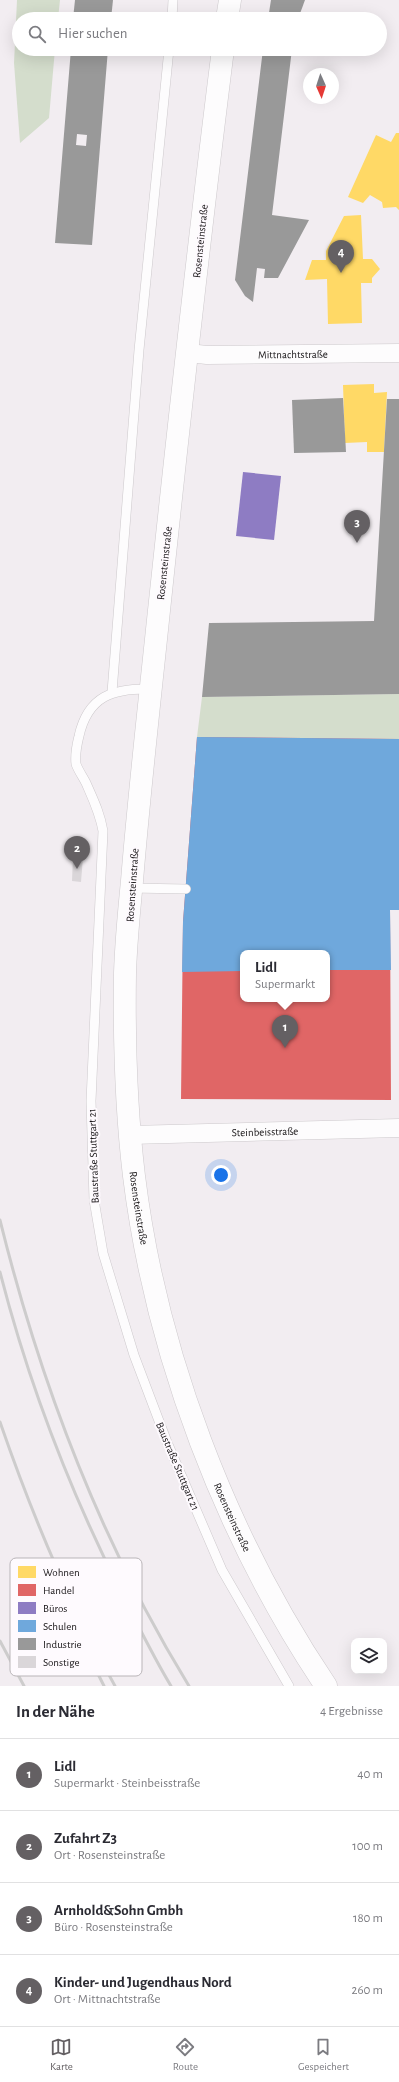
<!DOCTYPE html>
<html lang="de">
<meta charset="utf-8">
<style>
:root{--surface:#fff;--page:#f7f7f7;--text:#2b2b33;--muted:#7c7c81;--line:#e1e1e2;--accent:#646063}
body{margin:0;font-family:"Alegreya Sans",sans-serif;background:var(--page);color:var(--text)}
.controls{position:absolute;right:12px;bottom:12px;display:grid;overflow:hidden;border-radius:8px;box-shadow:0 4px 16px #0002}
.controls button{width:36px;height:36px;display:grid;place-items:center;padding:0;border:0;border-bottom:1px solid var(--line);background:var(--surface);color:var(--text);font:20px sans-serif}
.compass{position:absolute;left:303px;top:68px;width:36px;height:36px;border-radius:50%;background:var(--surface);box-shadow:0 4px 16px #0002;rotate:177deg}
.you{position:absolute;left:221px;top:1175px;width:14px;height:14px;margin:-10px;border:3px solid #fff;border-radius:50%;background:#1a73e8;box-shadow:0 0 0 6px #1a73e833}
.badge{display:grid;place-items:center;width:26px;height:26px;border-radius:50%;background:var(--accent);color:#fff;font-size:13px;font-weight:700}
.pin{position:absolute;translate:-50% -33px;filter:drop-shadow(0 1px 2px #0008)}
.pin::after{content:'';position:absolute;top:21px;width:14px;height:12px;background:inherit;clip-path:polygon(0 0,100% 0,50% 100%)}
.popup{position:absolute;left:240px;top:950px;width:90px;height:52px;box-sizing:border-box;display:grid;place-content:center;border-radius:8px;background:var(--surface);filter:drop-shadow(0 1px 3px #0005);font-size:13px;white-space:nowrap;color:var(--muted)}
.popup b{font-size:15px;color:var(--text)}
.popup::after{content:'';position:absolute;left:50%;top:100%;margin-left:-8px;border:8px solid transparent;border-top-color:var(--surface)}
.list{margin:0;padding:0;list-style:none}
h2{display:flex;justify-content:space-between;align-items:center;height:52px;margin:0;padding:0 16px;font-size:17px}
h2 small{font-size:13px;font-weight:400;color:var(--muted)}
.list li{display:grid;grid-template-columns:26px 1fr auto;gap:12px;align-items:center;box-sizing:border-box;height:72px;padding:0 16px;border-top:1px solid var(--line)}
.list b{display:block;font-size:15px;white-space:nowrap}
.list p{margin:0;font-size:13px;white-space:nowrap;color:var(--muted)}
.list em{font-size:13px;font-style:normal;color:var(--muted)}
.icon{flex:none;width:22px;height:22px;fill:none;stroke:currentColor;stroke-width:2;stroke-linecap:round;stroke-linejoin:round}
.map{position:relative;flex:none;width:399px;height:1686px;overflow:hidden}
.search{position:absolute;background:var(--surface);box-shadow:0 4px 16px #0002;left:12px;right:12px;top:12px;height:44px;display:flex;align-items:center;gap:10px;box-sizing:border-box;padding:0 14px;border-radius:22px;color:var(--muted);font-size:15px}
.sheet{height:340px;background:var(--surface)}
nav{display:flex;justify-content:space-around;align-items:center;box-sizing:border-box;height:56px;border-top:1px solid var(--line);background:var(--surface);font-size:11px;color:var(--muted)}
nav a{display:grid;justify-items:center;gap:2px}
nav .on{color:var(--accent)}
.map>svg:first-child{display:block}
.green{fill:#d4ddcc}
.homes{fill:#ffd966}
.shops{fill:#e06666;fill-rule:evenodd}
.offices{fill:#8e7cc3}
.schools{fill:#6fa8dc}
.industry{fill:#999;fill-rule:evenodd}
.building{fill:#dad6d9}
.lines{fill:none;stroke-linecap:round;stroke-linejoin:round}
.lane-casing{stroke:#cdc9cc;stroke-width:10}
.street-casing{stroke:#cdc9cc;stroke-width:19}
.secondary-casing{stroke:#cdc9cc;stroke-width:23}
.lane{stroke:#fdfcfd;stroke-width:9}
.street{stroke:#fdfcfd;stroke-width:18}
.secondary{stroke:#fdfcfd;stroke-width:22}
.rail{stroke:#cdcccc;stroke-width:3}
.labels{text-anchor:middle;stroke-width:4;stroke-linejoin:round;paint-order:stroke}
.street-label{font-size:11px;fill:#171416;stroke:#fefafe}
.key{fill:#fefafe;stroke:#b9b5b8;stroke-width:1}
.key-label{font-size:11px;fill:#171416}
</style>
<div class="map">
<svg width="399" height="1686" viewBox="0 0 399 1686">
<rect width="100%" height="100%" fill="#f2edf1"/>
<g class="green">
<path d="M17,0h43l-2,19h-39v30h36l-6,69 -29,25 -6,-80z"/>
<path d="M399,694v45l-202,-2 5,-40z"/>
</g>
<g class="homes">
<path d="M396,133h3v77l-3,-3 -13,1 -1,-6 -12,-7 -7,8 -15,-6 28,-62 15,7z"/>
<path d="M361,215l2,44h9l8,10 -8,9v5h-11l1,40 -34,1 -1,-45 -22,1 7,-20h14v-9l18,-35z"/>
<path d="M374,384v9l13,-1 -3,60h-17v-10l-22,1 -2,-58z"/>
</g>
<path class="shops" d="M197,737l202,2v171h-9l1,190 -210,-1 2,-177zM243,953h84v46h-84z"/>
<path class="offices" d="M243,472l38,4 -7,64 -38,-4z"/>
<path class="schools" d="M197,737l202,2v171h-9l1,60h-64v-17h-84v18l-61,1 1,-50z"/>
<g class="industry">
<path d="M75,0h38l-2,19h-38z"/>
<path d="M271,0h34l-7,19h-30z"/>
<path d="M71,49h37l-16,196 -37,-2zM77,134l10,1 -1,11 -10,-1z"/>
<path d="M263,49h29l-20,166 37,5 -31,58h-14l1,-9 -8,-1 -4,34 -8,-6 -10,-16z"/>
<path d="M343,398l3,54 -52,1 -2,-53z"/>
<path d="M387,399h12v295l-197,3 7,-74 165,-2z"/>
</g>
<path class="building" d="M73,857h10l-2,25 -9,-1z"/>
<g class="lines">
<defs>
<g id="lane">
<path d="M172,19l1,-19"/>
<path d="M151,689c-38,-1 -63,7 -72,47 -2,8 -4,20 -3,28 2,6 7,13 10,19 7,16 14,30 17,48l-12,270 3,99 9,53 31,102 33,87 55,128 67,116"/>
<path d="M112,692l27,-342 30,-301"/>
<path d="M131,888l55,1"/>
</g>
<g id="street">
<path id="s1" d="M188,353l19,2 192,-2"/>
<path id="s2" d="M130,1135l269,-7"/>
</g>
<g id="secondary">
<path d="M227,19l3,-19"/>
<path id="s3" d="M223,49c-24,190 -45,381 -65,571 -9,87 -19,174 -26,261 -3,30 -6,62 -7,92 -1,68 1,136 9,203 22,178 92,361 192,510"/>
</g>
</defs>
<use href="#lane" class="lane-casing"/>
<use href="#street" class="street-casing"/>
<use href="#secondary" class="secondary-casing"/>
<use href="#lane" class="lane"/>
<use href="#street" class="street"/>
<use href="#secondary" class="secondary"/>
<g class="rail">
<path d="M0,1220c41,166 100,321 189,466"/>
<path d="M0,1272c29,113 72,224 125,328 15,29 29,58 46,86"/>
<path d="M0,1422c31,90 69,181 115,264"/>
<path d="M71,1612l20,48 13,26"/>
<path d="M0,1641l24,45"/>
</g>
</g>
<g class="labels">
<g class="street-label">
<text transform="translate(200 241) rotate(-84)" y="4">Rosensteinstraße</text>
<text dy="4" stroke="none"><textPath href="#s1" startOffset="105">Mittnachtstraße</textPath></text>
<text transform="translate(164 563) rotate(-84)" y="4">Rosensteinstraße</text>
<text transform="translate(132 885) rotate(-86)" y="4">Rosensteinstraße</text>
<text dy="4" stroke="none"><textPath href="#s2" startOffset="135">Steinbeisstraße</textPath></text>
<text transform="translate(93 1156) rotate(-92)" y="4">Baustraße Stuttgart 21</text>
<text dy="4" stroke="none"><textPath href="#s3" startOffset="1165">Rosensteinstraße</textPath></text>
<text transform="translate(178 1466) rotate(67)" y="4">Baustraße Stuttgart 21</text>
<text dy="4" stroke="none"><textPath href="#s3" startOffset="1489">Rosensteinstraße</textPath></text>
</g>
</g>
<rect x="10" y="1558" width="132" height="118" rx="6" class="key"/>
<rect x="18" y="1566" width="18" height="12" fill="#ffd966"/>
<rect x="18" y="1584" width="18" height="12" fill="#e06666"/>
<rect x="18" y="1602" width="18" height="12" fill="#8e7cc3"/>
<rect x="18" y="1620" width="18" height="12" fill="#6fa8dc"/>
<rect x="18" y="1638" width="18" height="12" fill="#999"/>
<rect x="18" y="1656" width="18" height="12" fill="#dad6d9"/>
<g class="key-label">
<text x="43" y="1576">Wohnen</text>
<text x="43" y="1594">Handel</text>
<text x="43" y="1612">Büros</text>
<text x="43" y="1630">Schulen</text>
<text x="43" y="1648">Industrie</text>
<text x="43" y="1666">Sonstige</text>
</g>
</svg>
<div class="controls">
<button><svg class="icon" aria-label="layers" viewBox="0 0 24 24"><path d="M12 4l9 5-9 5-9-5zM3 14l9 5 9-5"/></svg></button>
</div>
<svg class="compass" viewBox="-18 -18 36 36"><path d="M0-13l5 13h-10z" fill="#e53935"/><path d="M0 13l5-13h-10z" fill="#7c7c81"/></svg>
<div class="you"></div>
<div class="pin badge" style="left:285px;top:1048px">1</div>
<div class="popup"><b>Lidl</b>Supermarkt</div>
<div class="pin badge" style="left:77px;top:869px">2</div>
<div class="pin badge" style="left:357px;top:543px">3</div>
<div class="pin badge" style="left:341px;top:273px">4</div>
<div class="search"><svg class="icon" aria-label="search" viewBox="0 0 24 24"><circle cx="10" cy="10" r="6"/><path d="M15 15l6 6"/></svg>Hier suchen</div>
</div>
<section class="sheet">
<h2>In der Nähe<small>4 Ergebnisse</small></h2>
<ul class="list">
<li><span class="badge">1</span><div><b>Lidl</b><p>Supermarkt · Steinbeisstraße</p></div><em>40 m</em></li>
<li><span class="badge">2</span><div><b>Zufahrt Z3</b><p>Ort · Rosensteinstraße</p></div><em>100 m</em></li>
<li><span class="badge">3</span><div><b>Arnhold&amp;Sohn Gmbh</b><p>Büro · Rosensteinstraße</p></div><em>180 m</em></li>
<li><span class="badge">4</span><div><b>Kinder- und Jugendhaus Nord</b><p>Ort · Mittnachtstraße</p></div><em>260 m</em></li>
</ul>
</section>
<nav>
<a class="on"><svg class="icon" aria-label="map" viewBox="0 0 24 24"><path d="M3 6l6-2 6 2 6-2v14l-6 2-6-2-6 2zM9 4v14M15 6v14"/></svg>Karte</a>
<a><svg class="icon" aria-label="directions" viewBox="0 0 24 24"><path d="M12 3l9 9-9 9-9-9zM9 14v-3h6M13 9l2 2-2 2"/></svg>Route</a>
<a><svg class="icon" aria-label="saved" viewBox="0 0 24 24"><path d="M7 4h10v16l-5-4-5 4z"/></svg>Gespeichert</a>
</nav>
